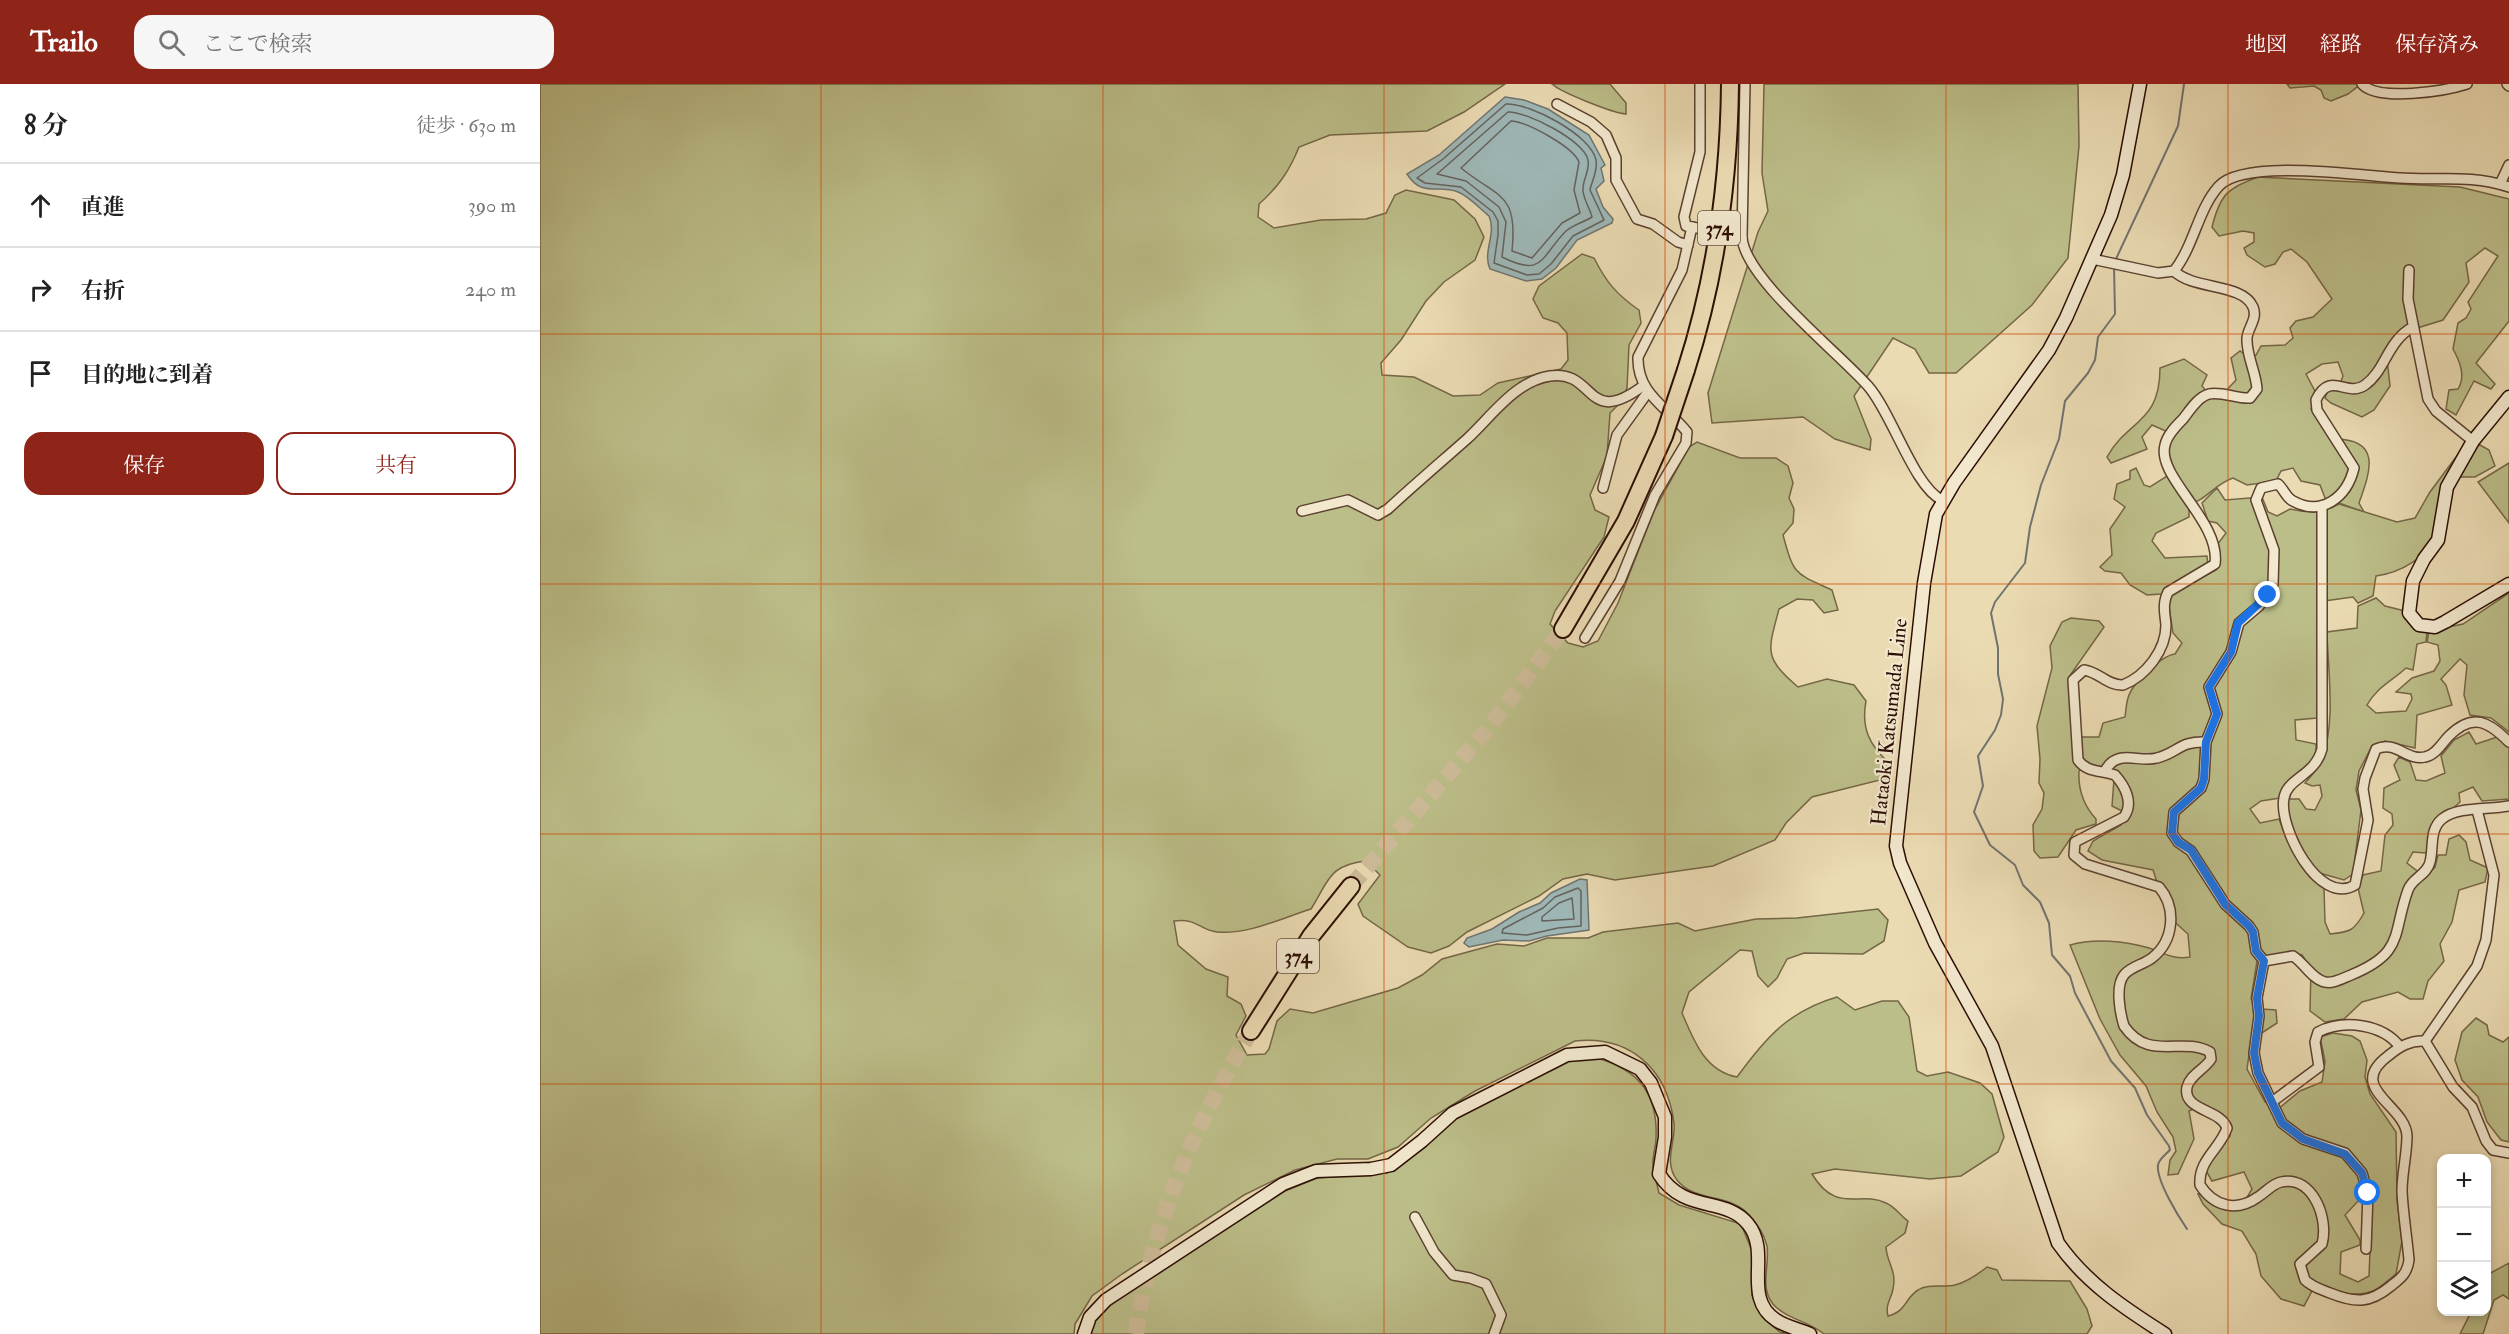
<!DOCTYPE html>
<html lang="ja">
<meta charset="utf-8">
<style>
:root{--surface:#fff;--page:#f6f6f6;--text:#222;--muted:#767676;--line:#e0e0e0;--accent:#8f2418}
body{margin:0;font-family:"IM FELL Double Pica","Noto Serif JP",serif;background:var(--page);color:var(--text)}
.controls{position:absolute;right:18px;bottom:18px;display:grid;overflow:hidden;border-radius:12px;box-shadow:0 3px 9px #0003}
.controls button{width:54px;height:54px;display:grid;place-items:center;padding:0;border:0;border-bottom:2px solid var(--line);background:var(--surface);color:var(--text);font:30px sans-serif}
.stop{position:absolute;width:18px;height:18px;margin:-14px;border:4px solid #1a73e8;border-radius:50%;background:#fff}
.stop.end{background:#1a73e8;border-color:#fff;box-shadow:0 2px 6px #0008}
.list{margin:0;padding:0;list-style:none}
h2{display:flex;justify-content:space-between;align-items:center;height:78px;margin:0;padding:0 24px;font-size:26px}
h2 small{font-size:20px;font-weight:400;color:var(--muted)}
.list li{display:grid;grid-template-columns:39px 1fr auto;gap:18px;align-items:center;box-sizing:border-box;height:84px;padding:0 24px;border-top:2px solid var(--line)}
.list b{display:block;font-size:22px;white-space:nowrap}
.list em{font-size:20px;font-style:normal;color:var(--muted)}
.actions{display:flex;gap:12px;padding:18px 24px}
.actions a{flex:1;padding:14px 0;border:2px solid var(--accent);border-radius:18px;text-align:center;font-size:21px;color:var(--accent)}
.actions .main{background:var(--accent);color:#fff}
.icon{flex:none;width:33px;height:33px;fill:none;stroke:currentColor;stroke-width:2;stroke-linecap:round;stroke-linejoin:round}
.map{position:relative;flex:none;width:1969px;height:1250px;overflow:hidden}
header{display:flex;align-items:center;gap:36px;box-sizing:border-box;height:84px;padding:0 30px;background:var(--accent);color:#fff}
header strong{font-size:28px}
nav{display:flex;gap:33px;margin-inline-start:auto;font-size:21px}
.search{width:420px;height:54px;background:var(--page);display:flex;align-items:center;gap:15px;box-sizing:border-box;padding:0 21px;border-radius:18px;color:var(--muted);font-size:22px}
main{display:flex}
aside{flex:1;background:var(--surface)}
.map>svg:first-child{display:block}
.green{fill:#bcbe89;stroke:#746646;stroke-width:1.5;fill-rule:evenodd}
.water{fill:#9eb8b8;stroke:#707470;stroke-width:1.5}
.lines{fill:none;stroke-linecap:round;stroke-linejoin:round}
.shore{stroke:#64625e;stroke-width:1.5}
.stream{stroke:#707470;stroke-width:2}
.highway-tunnel{stroke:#cebc99;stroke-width:16;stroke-dasharray:16 8;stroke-linecap:butt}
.street-casing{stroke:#5b402f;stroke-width:12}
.secondary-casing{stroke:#2b0d03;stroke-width:15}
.highway-casing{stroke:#2b0d03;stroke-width:20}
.street{stroke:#f2e8ce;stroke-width:9}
.secondary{stroke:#f2e8ce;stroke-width:12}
.highway{stroke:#ebdbb3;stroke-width:16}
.highway-bridge-casing{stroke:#2b0d03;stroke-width:20;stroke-linecap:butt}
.highway-bridge{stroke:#ebdbb3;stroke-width:16}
.route{stroke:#1a73e8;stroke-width:8}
.grid{fill:none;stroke:#d5510b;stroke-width:1.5;stroke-opacity:0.55}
.labels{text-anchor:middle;stroke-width:4.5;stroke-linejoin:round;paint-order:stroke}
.shield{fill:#f2e8ce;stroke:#674f40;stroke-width:1.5}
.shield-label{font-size:20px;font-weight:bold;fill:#2b0d03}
.street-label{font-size:21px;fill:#2b0d03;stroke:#f2e8ce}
</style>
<header>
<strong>Trailo</strong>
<div class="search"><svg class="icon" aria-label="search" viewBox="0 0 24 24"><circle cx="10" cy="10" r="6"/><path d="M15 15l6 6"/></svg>ここで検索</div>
<nav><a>地図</a><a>経路</a><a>保存済み</a></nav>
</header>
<main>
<aside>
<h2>8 分<small>徒歩 · 630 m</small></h2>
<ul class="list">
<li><svg class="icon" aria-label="ahead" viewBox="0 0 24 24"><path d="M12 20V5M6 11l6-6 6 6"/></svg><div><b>直進</b></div><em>390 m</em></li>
<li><svg class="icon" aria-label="right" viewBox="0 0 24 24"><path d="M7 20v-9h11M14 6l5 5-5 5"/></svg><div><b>右折</b></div><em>240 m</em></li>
<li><svg class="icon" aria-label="arrive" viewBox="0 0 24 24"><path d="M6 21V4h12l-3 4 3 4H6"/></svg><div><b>目的地に到着</b></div></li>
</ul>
<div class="actions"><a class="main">保存</a><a>共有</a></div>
</aside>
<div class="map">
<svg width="1969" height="1250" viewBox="0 0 1969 1250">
<rect width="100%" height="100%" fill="#ebdbb3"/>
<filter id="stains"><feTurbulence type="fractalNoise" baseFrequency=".00333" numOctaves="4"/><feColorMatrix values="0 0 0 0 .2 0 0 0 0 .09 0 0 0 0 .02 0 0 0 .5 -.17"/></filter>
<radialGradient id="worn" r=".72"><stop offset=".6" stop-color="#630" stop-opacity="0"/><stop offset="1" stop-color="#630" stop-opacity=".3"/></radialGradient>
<g class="green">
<path d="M0,0h965l-41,28 -37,19 -97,4 -31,12c-10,25 -21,40 -40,57l-1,13 16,11 47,-8 45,-1 20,-6 9,-18 11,-5 48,10 21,19 9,18 -9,23 -31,22 -18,19 -25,39 -20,23 1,12 32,2 39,19 27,-1 18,-12 63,-14 7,-9 -1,-27 -9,-10 -15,-5 -10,-19 6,-13 43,-32 12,4c12,24 23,37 45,52l2,13 -12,22 -2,43 -7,15 -10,10 -3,43 -17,39 5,15 14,7 -5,20 -49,74 -5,13 18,19 15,4 15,-6 20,-38 36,-92 35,-64 8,-5 43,16h36l12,8 5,17 -4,15 5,11 -1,14 -10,12c11,41 12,38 49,55l6,20 -14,3 -11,-13 -16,-1 -18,10c-11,42 -16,48 19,78l29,-8 27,6 12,16c-5,27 3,44 24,63l-2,14 -76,19 -26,26 -11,17 -62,26 -98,14 -28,-6 -24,5 -24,17 -72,36 -18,14 -18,7 -23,-6 -45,-31 -5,-12 22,-29 -14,-14c-37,4 -37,19 -55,48 -29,9 -63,26 -94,23 -18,-2 -19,-14 -43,-11l4,24 28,24 22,8 -1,19 14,8 5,12 -10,19 11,20 18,-1 4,-5 8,-28 13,-12 23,4 85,-25 24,-13 20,-16 55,-15 27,2 23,-8h41l15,-6 75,-9 17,8 61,-12 41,-1 81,-9 10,11 -4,21 -21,13 -59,-1 -17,6 -10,19 -9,9 -10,-11 -6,-25 -12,-1 -51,42 -7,21c12,28 23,58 55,64 29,-40 52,-66 100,-80l18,13 27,-9h16l11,16 8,54 10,5 21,-4 32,11 12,11 12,43 -6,15 -37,24 -31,3 -95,-10 -23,5c25,41 47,16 74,29 8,3 15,13 22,18l-3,12 -19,14c1,17 11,23 7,42 -2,11 -8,15 -5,27 19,-5 16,-17 30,-26 10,-7 25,-2 37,-5 12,-3 22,-10 32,-18l10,3 5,10 68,1 17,28 5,17 -5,8h-263c-15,-13 -38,-15 -51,-30 -14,-17 -3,-38 -6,-58 -3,-14 -11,-24 -21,-34 -18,-18 -52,-10 -69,-32 -14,-18 -1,-38 -3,-57 -7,-55 -45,-88 -99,-82l-100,50 -44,27 -33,29 -30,12h-31l-42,11 -51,25 -122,79 -30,22 -17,28 -1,10h-534z"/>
<path d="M1012,0h58l16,19v11c-13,-1 -64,-21 -74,-30z"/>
<path d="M1224,0h314l1,62 -11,112 -36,47 -76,68h-27l-14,-24 -22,-11 -39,58 17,43 -1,11 -35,-11 -32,-22 -91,6 -4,-30 50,-161 10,-21 -6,-38z"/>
<path d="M1747,0h74l-13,10 -17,7 -7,-3 -3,-8 -7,-4 -24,2z"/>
<path d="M1718,93l202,10 49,12v122l-33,42 19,21 -4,5 -17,-8 -18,34 -10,-6 3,-19 9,-1c8,-13 2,-27 -5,-40l5,-26 8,-5 5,-9 -3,-7 30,-46 -13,-8 -19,15 3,19 -26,38 -45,14 -12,16 4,36 -16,24 -12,7 -31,-14 -6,-5 4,-10 10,-2 4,-10 -5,-14 -16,2 -16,10 10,19 -5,16 21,30c50,-1 39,31 27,64l5,9 -39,-14 -5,-13 -19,-4 -8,-13 -12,3 -5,10 -29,4 -14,-7c-20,7 -26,22 -44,26v13l-33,16 -4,8 13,17 42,-2 1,11 -37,19 -10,8 -14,1 -17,-10 -9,-12 -16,-2 -5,-4 12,-12 -2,-26 15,-22 -11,-8 3,-15 13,-5v-8l6,-3 8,17 6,2 25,-16 -7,-18v-21l-16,-7 -10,12 5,12 -36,14 -4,-6c21,-38 53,-33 53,-89l24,-9 23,16 -5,11 8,10h11l15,-16 -5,-22 9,-7 7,5 9,-1 5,-9 24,-1 8,-7 -3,-10 6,-7 17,-4 19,-18 -25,-37 -16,-13 -8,3 -8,12 -10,3 -18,-12 -3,-7 10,-6v-9l-11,-2 -24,5 -7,-9c8,-32 15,-39 46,-50z"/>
<path d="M1940,361l9,5 6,16 -20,11h-26c-3,8 -9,17 -11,26 -2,9 0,19 -2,28 -5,26 -37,42 -60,45l-3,20 -15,7 -5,-6 -36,5 4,31 -4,85 -22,2 1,20 20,4v16l-36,38 -19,3 -11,8 10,14 19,-4c9,24 21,56 45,69l1,34 5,12c20,-2 24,-3 34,-21l-6,-25 5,-13 18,-4 4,-36 8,-10 -1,-11 -9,-6 1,-20 16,-8 -6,-15 5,-8 11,5 6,18 10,1 19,-8 -4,-17 13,-16 15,-8 7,12 21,-7 12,10v52l-27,2 -9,-14 -14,6 1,9 -11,10 -23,41 -13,-1 -6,11 18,14 10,-10 3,-12h8l3,-16 10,-4 7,7 4,18 18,8 -3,14 -26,8 -7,32 -12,22 4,17 -16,20 -5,18h-13l-12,-7 -36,10 -18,17 -19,3 -15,-11 1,-43 -9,-13 -12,-3 -33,9 -6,38 11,10 14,1 1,13 -26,17 -4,29 18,33 13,7 22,-18 22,-9 3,-21 -5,-24 13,-4 19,3 8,5 7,19 -2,17 5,17 26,38 1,68 5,41 -6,33c-7,5 -15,14 -23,17 -20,8 -40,-3 -61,0l-8,15 -23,-7 -20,-23 -5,-22 -14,-23 -20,-7 -19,-20 -5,-10 8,1 17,14 22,-8 7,-12 -8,-17 -32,9 -7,-12 25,-33 -3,-18 -23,-14 -15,7 5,28 -16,35 -10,1 2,-15 6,-9 -3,-14 -16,-25 -11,-26 -26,-31 -20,-36 -30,-74c24,-7 55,-4 79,3 15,5 25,12 41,9l-2,-23 -20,-18 -15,-46 -51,-10 -14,-9 5,-10 28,-16 1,-14 -10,-5 2,-27 -10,-11 -16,-5 -9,8c-1,18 5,35 17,48v5l-20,6 -18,27 -18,1 -6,-7 -1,-26 9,-16 2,-16 -5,-10 1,-24 -3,-33 15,-58 -2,-22 12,-24 9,-4 28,3 5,6 -33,47 -2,18 5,45h25l4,-14 22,-6c1,-6 1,-13 3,-19 4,-15 33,-42 47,-44l7,-11 -9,-10 -5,-33 7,-9 41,-21 4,-9 -3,-16 9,-12 -9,-10 -9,-2 -6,-18 15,-15 8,12 37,-3 6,15 9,4 13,-7c18,4 32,4 49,-5l58,18 18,-4 15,-26 32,-43zM1820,1115l12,3 -3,74 -11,6 -18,-8 1,-22 19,-7v-5l-15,-25z"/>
<path d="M1969,379v60l-31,-41z"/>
<path d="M1969,509v139l-18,-14 -21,-3 -6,-20 3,-30 -7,-6 -19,20 5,6 6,20 -35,10 -2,33 -30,-7 -13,5 -13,25 -3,19 5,20 -8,64 -9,6 -28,-8c-15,-23 -27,-45 -30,-73h13l7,10 9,1 7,-14 -2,-11 -8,1 -7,-3c6,-7 14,-15 17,-23 14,-38 6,-88 5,-128l30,-4 1,-22 18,-8 9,8 20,5 22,20 -1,11 -9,2 -4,26 -7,-2c-14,13 -30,20 -39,37l9,8 30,-2 6,-12 -1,-5 -15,-2 16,-14 22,-7 6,-10 -2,-16 -11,-3 2,-11 34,-7z"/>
<path d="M1936,934l11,7 2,10 14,7 6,-5v105l-8,-2 -14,-18 -9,-25 -16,-17 -7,-20 7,-28z"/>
<path d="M1057,974c42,12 61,36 59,80 0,9 -4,19 -3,28 1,9 4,18 6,27l20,12 62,19 11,27v44l10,22 18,15 10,2h-702l6,-14 11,-13 180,-116 32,-13 70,-5 37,-25 31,-31 115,-58z"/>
<path d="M1969,1179v36l-6,-4 -9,5 -11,34h-23l11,-22h15l1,-37z"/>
</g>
<g class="water">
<path d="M965,13l19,3 24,9 41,26 16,30 -4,3 3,13 -8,8 7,18 10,12 -1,4 -35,17 -21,28 -14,11 -16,2 -36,-12c-8,-17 7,-35 -1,-53 -9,-7 -20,-20 -31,-24 -20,-8 -36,6 -51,-18l32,-19z"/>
<path d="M1040,795l7,1 2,50 -42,6 -18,5 -26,-1 -34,7 -5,-4 3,-5 25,-9 27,-17 21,-9 11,-10z"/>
</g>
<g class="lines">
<g class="shore">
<path d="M966,20c24,-1 85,31 90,56 2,11 -4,20 -6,30l14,30 -31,16 -22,28 -12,10 -12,1 -33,-12 4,-28v-14l-5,-9 -32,-25 -36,-4 -8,-5 26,-19z"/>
<path d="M968,28c18,-1 77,29 80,48 2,12 -6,20 -5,31 1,9 7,18 9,26 -8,5 -19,8 -26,14 -26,26 -22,47 -64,26l4,-35 -7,-15 -33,-26 -29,-7z"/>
<path d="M971,37c17,1 62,26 68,41l-5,28 6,23 -18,10 -30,35 -20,-7c6,-59 -13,-52 -51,-83z"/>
<path d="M1038,804l3,3v35l-23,2 -31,7 -25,-2 1,-4 40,-21 12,-11z"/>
<path d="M1032,814l2,21 -32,2v-4l17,-14z"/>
</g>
<g class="stream">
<path d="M1575,177l63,-135 6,-42"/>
<path d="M1574,182l1,48 -17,23 -3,23 -7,13 -23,28 -6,38 -18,46 -11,42 -5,36 -30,39 -4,11 7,35v26l5,25 -2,16 -6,15 -17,26 5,30 -9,26 16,33 25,20 8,20 17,17 9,21 3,32 18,21 5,17 36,68 24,27 12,27 22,31 1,4c-5,5 -11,9 -12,15 -2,15 20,51 29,64"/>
</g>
<g class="highway-tunnel">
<path d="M811,802l135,-155 77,-102"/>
<path d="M596,1250c15,-109 59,-210 115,-303"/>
</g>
<defs>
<g id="street">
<path d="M1205,0l-3,153c2,41 97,116 126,149 24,27 46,101 74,114"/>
<path d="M1822,0c16,18 83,7 105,0"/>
<path d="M1967,0l2,2"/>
<path d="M1017,20l34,18 15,13 10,23v22l21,39 16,5 25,18 10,3"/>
<path d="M1960,100l9,-19"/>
<path d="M1152,143l21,4"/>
<path d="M1187,150l15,3"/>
<path d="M1552,175l66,14 16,-2c20,-25 24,-62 45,-85 26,-28 144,-10 181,-8 40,3 68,-4 109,9"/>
<path d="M1869,186l-1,29 20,100 8,12 37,30"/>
<path d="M1634,187c19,19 69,12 79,36 5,12 -5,20 -6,31 -1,17 9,34 10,51l-7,9c-14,1 -28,-7 -41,-4 -11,3 -19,16 -26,25 -7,7 -16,16 -18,26 -9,32 56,76 50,119l-47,28c-6,12 -3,22 -2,33 0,25 -20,51 -43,60 -15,1 -24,-13 -39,-15l-11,10 5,80c9,13 23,10 37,15 10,11 19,28 9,42l-49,25 -1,13 11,9 74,23c18,21 15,54 -7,71 -9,7 -21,8 -28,17 -9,11 -4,38 0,51 25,36 57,10 86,26l1,7c-6,10 -21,16 -24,28 -5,24 34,22 40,41 -7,21 -29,32 -27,57 14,22 37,27 58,12 8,-5 14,-13 23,-15 32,-7 48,37 41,62l-22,20 5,16c7,7 15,9 25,13 25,10 39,11 61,-7 10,-8 16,-12 18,-26 -2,-23 -6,-46 -7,-69 0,-18 5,-37 5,-55 -1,-31 -62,-48 -19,-80 11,-9 22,-16 37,-15"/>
<path d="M1063,404l14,-53 31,-43"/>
<path d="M1782,422v243c-7,27 -35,29 -38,49 -6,29 35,109 71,87l13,-65 -5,-31 2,-11 11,-29c20,-9 30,12 49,8 11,-2 17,-14 24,-21 24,-24 40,-14 60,6"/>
<path d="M762,427l46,-11 30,15 10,-6c26,-24 53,-47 79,-70 24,-22 48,-58 83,-63 46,-7 35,53 93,10"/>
<path d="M1045,554l35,-57 35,-86 31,-52 1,-11c-20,-25 -50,-38 -49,-75l44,-87 10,-43 -6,-1 -2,-9 16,-65v-68"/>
<path d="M1565,687c12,-23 33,-8 52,-13 21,-5 22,-17 49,-16"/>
<path d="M1724,877l-8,-10 -3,-19 -4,-6 -24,-22 -34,-53 -13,-9 -6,-9 2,-21 27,-24 3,-9 2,-37 11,-28 -8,-27 22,-35 8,-29 20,-17 14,-22 1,-34 -18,-50 5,-12 17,-4c6,5 8,14 15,17 29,16 54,-4 61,-33l-37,-58 -1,-10c14,-30 31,-2 49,-15 21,-15 22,-44 48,-58"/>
<path d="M1724,877l29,-5c11,7 20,24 32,26 8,2 18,-4 26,-7 54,-22 41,-41 57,-85 4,-12 19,-15 22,-28 4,-15 -1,-32 12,-43 16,-13 47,-9 67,-13"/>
<path d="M1724,877l-7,37 2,18 -5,37 4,20 24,50 21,16 42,14 17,20 6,20 -2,56"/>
<path d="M1885,957l52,-75 9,-26 8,-65 -17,-65"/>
<path d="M1885,957l28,46 19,20 14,34 7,9 16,3"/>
<path d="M1732,1018l47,-35 -4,-25 3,-10c26,-13 65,-8 82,15"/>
<path d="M875,1133l19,35 19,23 17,3 16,6 15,31 -7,19"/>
</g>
<g id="secondary">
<path d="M1600,0l-17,91 -12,40 -45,103 -17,32 -95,133 -18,31 -12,69 -28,263 4,17 35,80 57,103 66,197c28,40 66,65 107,91"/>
<path d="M1969,313l-36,44 -26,46 -9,53 -14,19 -11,22 -4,32 10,12 16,2 10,-5 64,-38"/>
<path d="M544,1250l6,-17 16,-17 177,-116 33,-13 55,-2 20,-4 31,-24 31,-28 114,-58 38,-3 35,17 11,14 14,34v20l-6,37c25,40 67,22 89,50 24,29 -7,73 28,96 10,7 23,9 34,14"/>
</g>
<g id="highway">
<path d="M1146,286c30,-93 43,-189 44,-286"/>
<path d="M1023,545l63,-108 38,-85"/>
<path d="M711,947l60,-95 40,-50"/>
</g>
</defs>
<use href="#street" class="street-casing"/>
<use href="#secondary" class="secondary-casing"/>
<use href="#highway" class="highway-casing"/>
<use href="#street" class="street"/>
<use href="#secondary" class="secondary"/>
<use href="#highway" class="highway"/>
<defs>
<path id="highway-bridge" d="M1124,352l22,-66"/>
</defs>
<use href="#highway-bridge" class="highway-bridge-casing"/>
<use href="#highway-bridge" class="highway-bridge"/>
</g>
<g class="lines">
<path class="route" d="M1728,511l-30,28 -7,29 -22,35 8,27 -11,28 -2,37 -3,9 -27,24 -2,21 6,9 13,8 34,54 24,22 4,6 3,19 8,10 -7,37 2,18 -5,37 4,20 24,50 21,16 42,15 17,19 6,20"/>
</g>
<path class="grid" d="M281,0v1250M563,0v1250M844,0v1250M1125,0v1250M1406,0v1250M1688,0v1250M0,250h1969M0,500h1969M0,750h1969M0,1000h1969"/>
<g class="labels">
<g class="shield">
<rect x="1158" y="127" width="42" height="34" rx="4.5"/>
<rect x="737" y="855" width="42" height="34" rx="4.5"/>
</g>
<g class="shield-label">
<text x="1179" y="151">374</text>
<text x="758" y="879">374</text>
</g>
<g class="street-label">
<text transform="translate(1349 638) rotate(-84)" y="7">Hataoki Katsumada Line</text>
</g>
</g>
<rect width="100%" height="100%" filter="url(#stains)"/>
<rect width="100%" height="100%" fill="url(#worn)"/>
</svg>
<div class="controls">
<button>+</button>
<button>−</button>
<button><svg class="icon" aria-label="layers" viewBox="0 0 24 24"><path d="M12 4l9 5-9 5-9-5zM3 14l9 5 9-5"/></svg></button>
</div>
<div class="stop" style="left:1828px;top:1109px"></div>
<div class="stop end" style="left:1728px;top:511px"></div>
</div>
</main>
